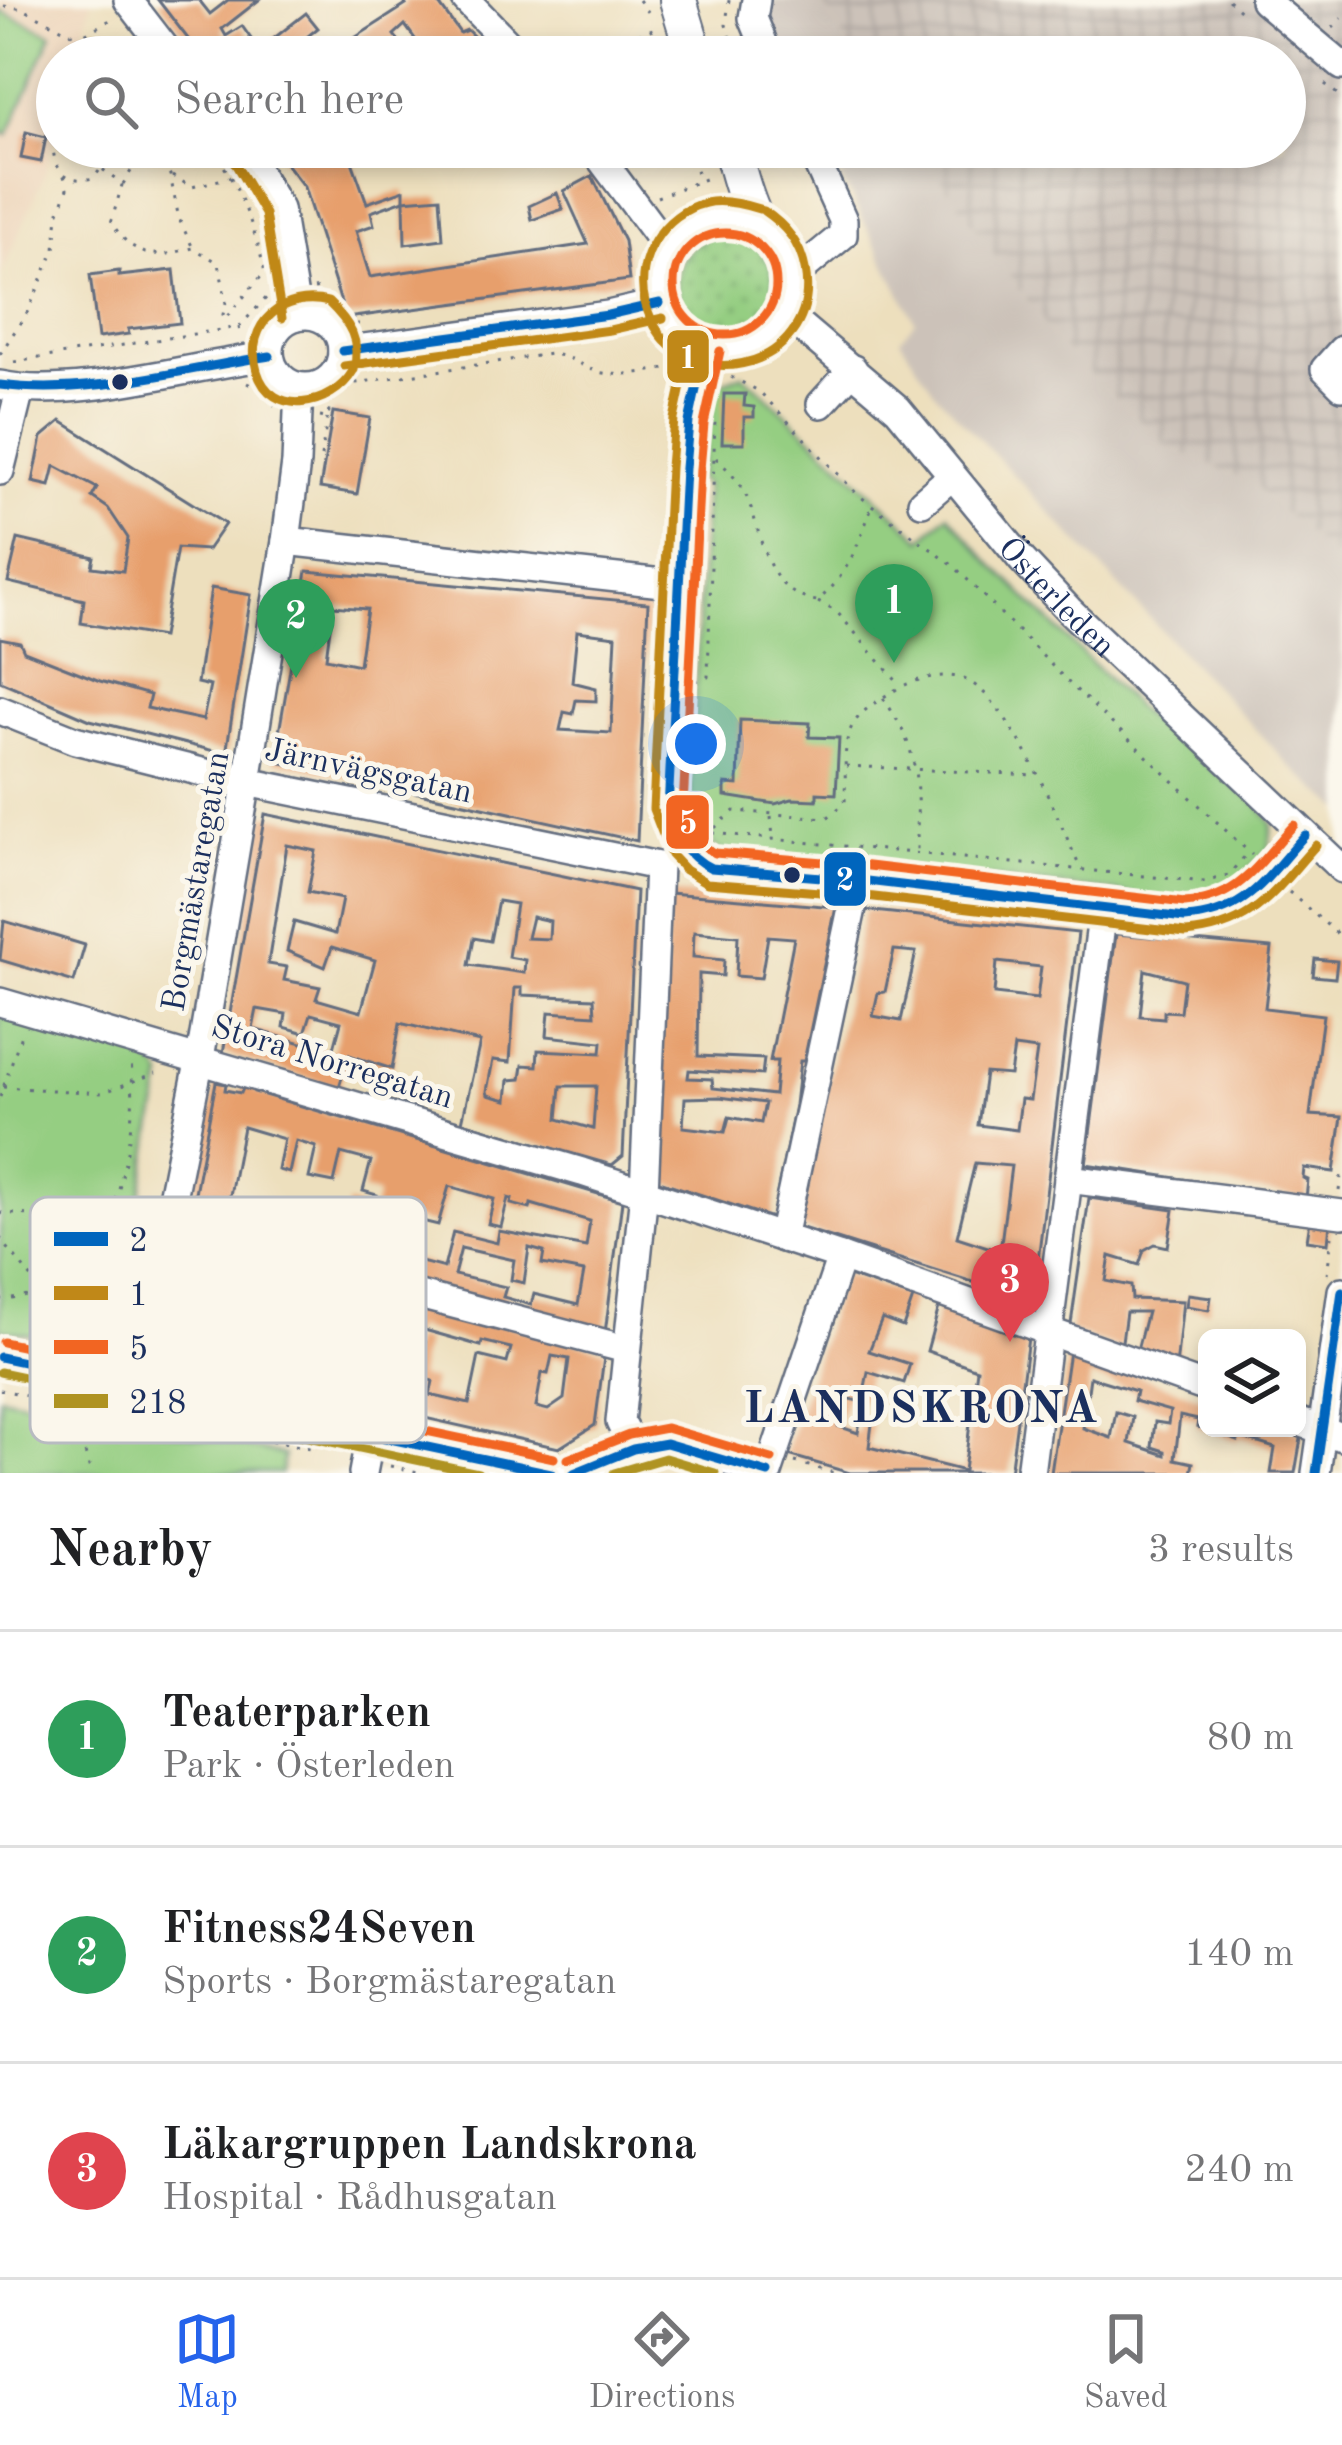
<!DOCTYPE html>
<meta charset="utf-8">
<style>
:root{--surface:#fff;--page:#f2f2f2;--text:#202124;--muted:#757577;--line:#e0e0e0;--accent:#2563eb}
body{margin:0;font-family:"Old Standard TT",serif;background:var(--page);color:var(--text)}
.controls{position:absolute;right:36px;bottom:36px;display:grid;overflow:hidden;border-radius:18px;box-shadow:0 6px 18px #0003}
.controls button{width:108px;height:108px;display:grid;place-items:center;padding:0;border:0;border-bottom:3px solid var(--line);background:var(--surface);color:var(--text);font:60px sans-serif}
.you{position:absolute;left:696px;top:744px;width:42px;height:42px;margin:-30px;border:9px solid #fff;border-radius:50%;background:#1a73e8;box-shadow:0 0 0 18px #1a73e833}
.badge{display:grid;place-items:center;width:78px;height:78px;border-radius:50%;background:var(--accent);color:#fff;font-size:39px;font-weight:700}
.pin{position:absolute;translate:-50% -99px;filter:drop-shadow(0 3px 6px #0008)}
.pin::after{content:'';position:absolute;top:63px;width:42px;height:36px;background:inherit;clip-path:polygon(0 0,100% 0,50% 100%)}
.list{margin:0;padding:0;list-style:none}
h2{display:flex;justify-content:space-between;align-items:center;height:156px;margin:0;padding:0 48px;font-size:51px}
h2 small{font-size:39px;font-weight:400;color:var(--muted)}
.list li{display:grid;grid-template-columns:78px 1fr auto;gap:36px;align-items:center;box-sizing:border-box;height:216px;padding:0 48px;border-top:3px solid var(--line)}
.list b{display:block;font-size:45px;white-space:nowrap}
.list p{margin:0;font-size:39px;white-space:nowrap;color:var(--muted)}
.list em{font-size:39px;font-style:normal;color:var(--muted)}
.icon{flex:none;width:66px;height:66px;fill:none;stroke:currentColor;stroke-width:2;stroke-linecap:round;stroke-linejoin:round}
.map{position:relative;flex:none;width:1342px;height:1473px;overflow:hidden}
.search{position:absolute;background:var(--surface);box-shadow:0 6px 18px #0003;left:36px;right:36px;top:36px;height:132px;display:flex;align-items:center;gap:30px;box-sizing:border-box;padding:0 42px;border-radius:66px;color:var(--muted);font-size:45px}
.sheet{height:804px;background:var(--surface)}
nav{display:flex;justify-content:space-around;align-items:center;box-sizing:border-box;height:168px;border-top:3px solid var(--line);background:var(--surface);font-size:33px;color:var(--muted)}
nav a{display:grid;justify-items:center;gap:6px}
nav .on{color:var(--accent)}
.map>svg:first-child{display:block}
.built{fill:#eed6bb}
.industrial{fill:url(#industrial-grid)}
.railway{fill:#ccc2b9}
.grass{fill:url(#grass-dots);stroke:#587e70;stroke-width:3}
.park{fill:#95ce82;stroke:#587e70;stroke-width:3}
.building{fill:#e79f6c;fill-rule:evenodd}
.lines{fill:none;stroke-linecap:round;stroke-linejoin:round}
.minor-casing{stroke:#646d7f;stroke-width:32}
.major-casing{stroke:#646d7f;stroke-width:40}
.path{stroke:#646d7f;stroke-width:3;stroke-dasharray:3 9;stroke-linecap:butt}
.minor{stroke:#fff;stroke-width:27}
.major{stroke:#fff;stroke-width:36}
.bus-1-casing{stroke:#fbf7ec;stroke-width:18}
.bus-2-casing{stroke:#fbf7ec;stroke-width:18}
.bus-3-casing{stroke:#fbf7ec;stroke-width:18}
.bus-4-casing{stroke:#fbf7ec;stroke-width:18}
.bus-1{stroke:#0065bd;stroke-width:9}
.bus-2{stroke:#c08818;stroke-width:9}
.bus-3{stroke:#f26522;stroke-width:9}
.bus-4{stroke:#af9321;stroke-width:9}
.bus-dot{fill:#1b2f5e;stroke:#fbf7ec;stroke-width:4.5}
.labels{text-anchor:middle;stroke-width:10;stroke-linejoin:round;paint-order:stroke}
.street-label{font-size:33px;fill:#1b2f5e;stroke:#fbf7ec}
.district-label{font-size:45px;font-weight:bold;letter-spacing:3px;fill:#1b2f5e;stroke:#fbf7ec}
.key{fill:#fbf7ec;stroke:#b8bbc1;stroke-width:3}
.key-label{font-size:33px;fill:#1b2f5e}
.line-badge{stroke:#fbf7ec;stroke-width:4.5}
.badge-label{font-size:33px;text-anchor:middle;font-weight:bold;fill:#fff}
</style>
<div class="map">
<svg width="1342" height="1473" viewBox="0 0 1342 1473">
<defs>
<pattern id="industrial-grid" width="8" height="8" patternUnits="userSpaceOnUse" patternTransform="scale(3)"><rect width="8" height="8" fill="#ccc2b9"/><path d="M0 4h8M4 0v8" fill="none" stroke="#afa7a1"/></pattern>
<pattern id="grass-dots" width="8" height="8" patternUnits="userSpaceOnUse" patternTransform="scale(3)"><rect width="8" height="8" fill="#95ce82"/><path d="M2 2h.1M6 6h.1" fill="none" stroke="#80b173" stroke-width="1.8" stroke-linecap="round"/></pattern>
</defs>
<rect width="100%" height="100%" fill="#fbf7ec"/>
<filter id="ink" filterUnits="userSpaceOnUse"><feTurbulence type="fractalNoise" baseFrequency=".00833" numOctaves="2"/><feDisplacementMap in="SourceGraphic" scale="24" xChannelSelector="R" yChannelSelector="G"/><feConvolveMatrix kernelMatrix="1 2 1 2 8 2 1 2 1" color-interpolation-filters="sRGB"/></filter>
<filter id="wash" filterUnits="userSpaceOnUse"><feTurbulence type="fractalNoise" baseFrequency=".004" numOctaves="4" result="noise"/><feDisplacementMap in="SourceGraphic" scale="48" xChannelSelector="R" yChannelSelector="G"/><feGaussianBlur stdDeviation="2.7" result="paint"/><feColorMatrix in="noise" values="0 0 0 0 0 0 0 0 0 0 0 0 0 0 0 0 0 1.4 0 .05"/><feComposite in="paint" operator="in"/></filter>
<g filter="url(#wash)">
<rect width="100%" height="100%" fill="#eddfbd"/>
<path class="built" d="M0,0h92l-15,57h-20v72l-12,44 -45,104z"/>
<path class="industrial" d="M822,0h520v564l-94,-83 -82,-36 -109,-103 -139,-195h367v-90h-431z"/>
<g class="railway">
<path d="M757,0h65l32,57h-70z"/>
<path d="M826,147h92l139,195 109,103 82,36 94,83v246l-53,-45 -355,-374 -34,-52 15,-18z"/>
</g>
<circle class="grass" cx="725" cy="283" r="49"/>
<g class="park">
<path d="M0,11l52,23 -44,101 -8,-3z"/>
<path d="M743,374l179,165 26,-25 37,43 164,163 109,84 14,20 -3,25 -43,45 -19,8 -30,1 -66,-12 -392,-40 -30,-33 16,-333 -7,-7 18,-93z"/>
<path d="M0,1010l148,43 15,24 -49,255 -39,11 -75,-14z"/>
<path d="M0,1396l284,59 -3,18h-281z"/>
</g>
<g id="blocks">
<g class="building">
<path d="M158,0h41l11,14 18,-14h31l-37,29 4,7 16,-10 17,24 47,-37 12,15 -36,29h-80z"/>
<path d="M403,0h33l24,33 7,-3 25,24 -64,3 -23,-32 -11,10 18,22h-49l6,-4 -13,-16 50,-32z"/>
<path d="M326,38l8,12 -8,7h-24z"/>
<path d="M26,132l20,5 -5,25 -20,-4z"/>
<path d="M273,147h90l-13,9 17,47 37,-13v10l-33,12 3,13 -18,6 14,46 218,-33 -24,-53 28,-15 32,65 5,39 -283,38 -42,-131z"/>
<path d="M557,193l6,16 -31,11 -3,-14z"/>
<path d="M440,197l3,42 -38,5 -1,-44z"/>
<path d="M174,270l6,53 -52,6 1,5 -31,4 -8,-63 29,-4v5z"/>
<path d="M724,394h21l-1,12 10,1v10h-10v26h-22z"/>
<path d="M333,412l37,6 -13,76 -37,-6z"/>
<path d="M61,421l164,103 -18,26 -30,-2 -15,89 -81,-14 3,-23 -76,-18 10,-43 76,18 -2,10 31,4 5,-33 -20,-30 -16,-11 5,-9 -42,-22 -5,20 -17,-4 9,-45z"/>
<path d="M307,571l341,32 -11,238 -363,-80zM333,606l34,3 -8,56 -33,-7zM577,631l39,5 -5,97 -51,-3 4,-18 9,2 3,-14 20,1v-13l-24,-6z"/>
<path d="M211,588l40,7 -25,159 -136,-34 -90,-39v-43l20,4 4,9 76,30 50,14 -3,13 56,12 7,-34 -13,-3z"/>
<path d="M740,720l70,3 -1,14 30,1 -3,56 -19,-1v7l-25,-1 -17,5 -50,-8v-12l13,1z"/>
<path d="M265,814l371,77 -13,265 -11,9 -150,-43 18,-80 -80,-19 -8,46 -43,-14 -10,32 -116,-34zM287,845l29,6 -8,41 34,7 -7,35 -41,-12 -7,29 38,16 7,-20 43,13 -14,52 -45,-13 4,-12 -36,-7 3,-13 -19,-3zM498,901l18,3 -8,53 17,3 -1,13 -55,-8 5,-27 16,3zM532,917l18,4 -1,18 -22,-1zM515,988h7v7l72,3 1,17 -46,-3 -2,24 55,6 -1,11 -63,-3 -1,16 -14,-1 -2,14 -12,1 -2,20 -19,-5 -1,-4 6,-31 17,2zM257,1009l29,5 -2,13 21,6 6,-19 30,8 -8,30 -80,-23zM561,1086h35l-3,43 -35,-10z"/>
<path d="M669,893l167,14 -32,154h-4l-5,44 -23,113 -119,-39zM694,932l44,4 -2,40 25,2 7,-42 26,2 -24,123h7l-3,34 -61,-7 -1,-9 -24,-1 1,-8 73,5 2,-16 -66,-3 1,-82 24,2 1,-16 -31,-3zM720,1097l45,6 -4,20 -32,-6 -4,15 -42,-5 2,-29z"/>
<path d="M864,910l214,23 -45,368 -234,-74zM894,950l22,2 -15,69 -28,-5 5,-23 7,-1zM997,962l44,5 -4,32 -43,-5zM1014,1047l23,3 -7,50 -9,-1 -4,31 -39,-5 7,-52 25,2zM975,1163l36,3 -11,85 -43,-14z"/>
<path d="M4,921l81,24 -11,37 -74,-22z"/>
<path d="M1116,934l156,14 -7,60 58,7 -13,100 32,2 -8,55 -30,-4 -1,10 5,2 -2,18 -220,-34zM1145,970l39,10 -4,32 -16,-1v7l-24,-2z"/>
<path d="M1315,959l22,2 -2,17 -22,-2z"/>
<path d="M216,1082l10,2 -1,6 16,3 4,-9 10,3 -1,5 368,109 -17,132 -311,-80 8,-36 8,2 -2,15 19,5 6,-21 11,3 4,-17 10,3 -8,29 26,7 -2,7 70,18 9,-36 44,11 2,-12 87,16 4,-26 -59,-17 -1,5 -19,-5 1,-5 -4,-1 -7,29 -13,-3 6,-25 -45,-13 -11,39 -65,-16 4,-14 -14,-4 8,-30 -30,-8 -7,30 -25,-5 7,-31 -20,-6 -7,32 -11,-3 6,-31 -41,-12 -16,84 10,2 -6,24 -36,-9 -5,-9zM461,1248l53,12 -3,20 13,3 5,-35 15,4 -2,12 42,8 -6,33 -44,-11 -3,11 -28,-8 3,-10 -52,-12z"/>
<path d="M1089,1198l85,12 -6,37 -13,-3 -11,6 -5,15 -29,-9 -4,25 25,5 1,13 51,2 -7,67 -40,-14 11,-42h-21l-5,37 -51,-18z"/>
<path d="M1310,1221l20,2 -2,20 -21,-3z"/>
<path d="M202,1249l36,9 -5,35 43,10 3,-18 -19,-5 3,-16 342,86 -10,75 -36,23 -388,-87 -4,-6 7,-46 11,-42 12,4zM350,1312l50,14 -1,6 14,3 1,-8 67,19 1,-5 29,7 -4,15 -28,-7 -10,48 -39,-9 3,-14 -15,-4 7,-35 -12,-3 -3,13 -10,-2 -9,39 -10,-3 3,-20 -10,-6 5,-25 -12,-1 -2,16 -10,-2 2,-11 -11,-1zM203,1313l26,8 -4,20 -25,-4zM552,1356l17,3 -5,40 -16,11 -12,-3 6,-34 6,1z"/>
<path d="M843,1274l70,24 -10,29 -21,-8 -13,32 41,13 -6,19 -36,-11 -6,30 -16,-4 -8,28 20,7 2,-12 12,3 -3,23 95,24 13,-102 -50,-18 12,-44 89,31 -18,135h-160l-65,-19z"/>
<path d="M1188,1294l23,3 -2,13 -23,-4z"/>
<path d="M1069,1351l138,49v28h80l15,5 -7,40h-24l4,-25 -36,-11 -1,4 -41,-14 1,-7 -18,-4 -5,43 18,4 -2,10h-140zM1090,1377l46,14 -2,10 36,10 -2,13 -13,-2 -3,25 13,4v4l-36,-12 4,-26 -17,-5 -5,26 -28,-10z"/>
</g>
</g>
</g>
<g filter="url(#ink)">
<use href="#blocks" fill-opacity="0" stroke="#646d7f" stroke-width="3"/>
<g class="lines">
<defs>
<g id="minor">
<path d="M128,0l44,57"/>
<path d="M466,0l55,57"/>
<path d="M756,0l-3,18 16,39"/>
<path d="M1264,0l78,66"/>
<path d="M243,147l36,62 18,107"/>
<path d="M592,147l75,101"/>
<path d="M792,277l51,-42v-15l-33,-73"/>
<path id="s1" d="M786,314l112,95 124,151 47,50 273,259"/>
<circle cx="306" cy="351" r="36"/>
<path d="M705,348l-16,74 -4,46 -17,342c7,26 18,49 43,58l147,12 327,38c67,0 77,-40 120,-83"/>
<path d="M1342,350l-17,19 17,17"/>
<path d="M342,351l266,-36 52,-12"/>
<path d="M0,385c72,16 193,-20 270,-29"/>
<path d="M821,404l32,-35"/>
<path d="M0,471l20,-81"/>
<path d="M922,502l29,-25"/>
<path d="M286,541l394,44"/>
<path d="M0,710l75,30 143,36 440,90 -14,326 -24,230 13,27"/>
<path d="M0,1002l582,170 259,85 366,131"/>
<path d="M1068,1179l274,35"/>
<path d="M166,1229l460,120"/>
<path d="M782,1238l76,-358"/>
<path d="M0,1357l551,116"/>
<path d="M135,1383l65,-325 47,-277 39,-240 10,-78 3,-76"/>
<path d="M1297,1421l45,16"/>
<path d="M363,1473l7,-37"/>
<path d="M574,1473l59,-24 33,-6 102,30 73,-216"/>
<path d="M1030,1473l73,-564"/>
<path d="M1316,1473l26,-182"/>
</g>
<g id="major">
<path d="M678,0l17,57"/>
<path d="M731,147c7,23 12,48 23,70 4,9 11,11 18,19 20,19 26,50 14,76 -36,78 -158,24 -123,-55 17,-38 56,-46 92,-34"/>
</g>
</defs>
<use href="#minor" class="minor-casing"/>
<use href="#major" class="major-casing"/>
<g class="path">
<path d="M639,0l13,17"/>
<path d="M729,0l-3,25 12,32"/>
<path d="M1228,0l17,15"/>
<path d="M4,6l19,3 48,24 3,7 -9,17"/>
<path d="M1333,28l9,-10"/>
<path d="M75,39l39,-21"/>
<path d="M570,57l86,-29"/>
<path d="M1325,84l17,14"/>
<path d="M57,106c-6,32 -13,82 37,72l5,-7"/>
<path d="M106,147l-5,21 21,17 -11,38 17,21 17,9 19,2 29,-7 26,15 7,39 -5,21"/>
<path d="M123,147l18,8 9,-8"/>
<path d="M160,147l1,10"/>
<path d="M211,147c28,38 43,79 54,125l-42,49"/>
<path d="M765,155l9,-8"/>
<path d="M691,159l9,20"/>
<path d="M172,176l20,11 38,-10"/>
<path d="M123,184l18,-29 21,4 8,16 9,44 14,29"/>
<path d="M657,197l53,-20"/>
<path d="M314,289l5,-1 20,28 12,8h8"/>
<path d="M239,327l2,11"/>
<path d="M0,354l28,-43 27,-62 3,-35 10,-26 -5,-15"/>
<path d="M14,362l225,-35 30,-32"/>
<path d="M731,377l28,14 98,103 98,73 115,117 182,171"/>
<path d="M247,383l22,11 6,12"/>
<path d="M320,417l7,1 9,-32 214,-32c22,2 26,10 45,17 23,8 55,-1 79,-3"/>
<path d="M321,457l6,-38"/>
<path d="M716,458c15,14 27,28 34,47 14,39 17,89 67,96 30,-23 43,-60 55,-95"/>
<path d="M818,602l19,10 62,72"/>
<path d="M696,681l12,-4 7,-260"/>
<path d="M883,698c40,56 34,88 34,154"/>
<path d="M846,766l188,9"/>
<path d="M771,817l2,20"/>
<path d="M697,822l12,11 25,-22 93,7 18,-15c2,-65 -10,-79 52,-114 18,-10 52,-19 71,-8 46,24 92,142 113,189"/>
<path d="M712,833l493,49 23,-7 20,-22"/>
<path d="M1289,892l53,46"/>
<path d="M3,1087l99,6 54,-20"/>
<path d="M0,1097l21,-62"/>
<path d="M1339,1191l3,-22"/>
<path d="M0,1213l111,7c14,-53 26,-102 20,-158"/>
<path d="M0,1238l88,112"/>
<path d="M1327,1274l5,-38"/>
<path d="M46,1292l4,-75"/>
<path d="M0,1300c58,-3 82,-33 111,-80l30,4"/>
<path d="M162,1363l25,8"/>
<path d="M0,1390l311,58"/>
<path d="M80,1406l-2,23 13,44"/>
<path d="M795,1462l39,11"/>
<path d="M390,1466l33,7"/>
</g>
<use href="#minor" class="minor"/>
<use href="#major" class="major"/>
<defs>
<g id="bus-1">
<path d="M705,348l-16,74 -4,46 -17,342c8,26 18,46 43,58l147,12 327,38c64,-5 80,-40 120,-83"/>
<path d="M342,351l266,-36 52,-12"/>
<path d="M0,385c91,12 181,-16 270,-29"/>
<path d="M0,1357l551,116"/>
<path d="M574,1473l59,-24 33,-6 102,30"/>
<path d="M1316,1473l26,-182"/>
</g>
<g id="bus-2">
<path d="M230,155l35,59 17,104"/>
<path d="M759,209c-16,-5 -37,-10 -54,-6 -42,10 -71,57 -60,99 28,104 179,71 160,-33 -5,-26 -19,-43 -41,-58"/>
<path d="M690,345l-16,74 -4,48 -17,342 18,46 14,15 22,13 150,12 329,38c69,-6 87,-41 130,-88"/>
<path d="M344,366l266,-36 53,-12"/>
<path d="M353,371c-21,36 -82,48 -96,0 -14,-48 28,-80 71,-69 22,21 33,38 26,68"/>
</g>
<g id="bus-3">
<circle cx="725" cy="284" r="51"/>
<path d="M720,351l-16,73 -4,45 -17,339c6,20 13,36 32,45l145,12 325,38c57,-5 73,-40 109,-78"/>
<path d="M3,1342l551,116"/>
<path d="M568,1459l61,-24 37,-7 106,31"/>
</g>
<g id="bus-4">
<path d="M0,1372l478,101"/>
<path d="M614,1473l51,-15 50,15"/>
</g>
</defs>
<use href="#bus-1" class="bus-1-casing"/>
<use href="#bus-2" class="bus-2-casing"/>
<use href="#bus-3" class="bus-3-casing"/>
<use href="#bus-4" class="bus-4-casing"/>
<use href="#bus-1" class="bus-1"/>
<use href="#bus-2" class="bus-2"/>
<use href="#bus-3" class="bus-3"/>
<use href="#bus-4" class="bus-4"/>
</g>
</g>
<g class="bus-dot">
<circle cx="120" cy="382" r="10"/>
<circle cx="792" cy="875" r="10"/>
</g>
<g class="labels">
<g class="street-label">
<text dy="12" stroke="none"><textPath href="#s1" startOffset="393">Österleden</textPath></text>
<text transform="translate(369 769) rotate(12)" y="12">Järnvägsgatan</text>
<text transform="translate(194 881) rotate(-80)" y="12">Borgmästaregatan</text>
<text transform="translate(333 1060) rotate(17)" y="12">Stora Norregatan</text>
</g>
<g class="district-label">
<text x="922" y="1422">LANDSKRONA</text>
</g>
</g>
<rect x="30" y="1197" width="396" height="246" rx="18" class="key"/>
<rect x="54" y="1232" width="54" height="14" fill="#0065bd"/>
<rect x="54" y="1286" width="54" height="14" fill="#c08818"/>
<rect x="54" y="1340" width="54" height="14" fill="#f26522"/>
<rect x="54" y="1394" width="54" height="14" fill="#af9321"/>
<g class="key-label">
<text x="129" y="1251">2</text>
<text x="129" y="1305">1</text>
<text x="129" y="1359">5</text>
<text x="129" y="1413">218</text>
</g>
<g class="line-badge">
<rect x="665" y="328" width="46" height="57" rx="12" fill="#c08818"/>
<rect x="664" y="793" width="47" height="58" rx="12" fill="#f26522"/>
<rect x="822" y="850" width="46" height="58" rx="12" fill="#0065bd"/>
</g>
<g class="badge-label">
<text x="688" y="368">1</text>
<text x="688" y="833">5</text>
<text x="845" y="890">2</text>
</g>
</svg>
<div class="controls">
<button><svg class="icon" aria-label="layers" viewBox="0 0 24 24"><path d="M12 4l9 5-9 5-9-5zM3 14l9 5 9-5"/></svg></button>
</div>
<div class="you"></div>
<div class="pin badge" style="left:894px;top:663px;background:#2e9e5b">1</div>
<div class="pin badge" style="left:296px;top:678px;background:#2e9e5b">2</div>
<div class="pin badge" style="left:1010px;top:1342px;background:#e0444e">3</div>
<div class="search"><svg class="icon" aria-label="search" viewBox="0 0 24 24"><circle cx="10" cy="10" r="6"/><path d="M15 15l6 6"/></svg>Search here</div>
</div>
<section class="sheet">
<h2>Nearby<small>3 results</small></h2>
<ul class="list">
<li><span class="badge" style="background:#2e9e5b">1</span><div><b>Teaterparken</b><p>Park · Österleden</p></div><em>80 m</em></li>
<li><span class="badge" style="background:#2e9e5b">2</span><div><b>Fitness24Seven</b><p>Sports · Borgmästaregatan</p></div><em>140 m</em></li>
<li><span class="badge" style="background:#e0444e">3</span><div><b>Läkargruppen Landskrona</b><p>Hospital · Rådhusgatan</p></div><em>240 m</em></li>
</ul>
</section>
<nav>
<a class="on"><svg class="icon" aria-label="map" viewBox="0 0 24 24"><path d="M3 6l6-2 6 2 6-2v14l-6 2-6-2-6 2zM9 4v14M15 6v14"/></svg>Map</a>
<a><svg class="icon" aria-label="directions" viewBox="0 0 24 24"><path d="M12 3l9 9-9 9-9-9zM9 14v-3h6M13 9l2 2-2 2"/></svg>Directions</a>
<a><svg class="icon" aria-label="saved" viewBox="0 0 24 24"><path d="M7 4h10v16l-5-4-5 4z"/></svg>Saved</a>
</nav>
